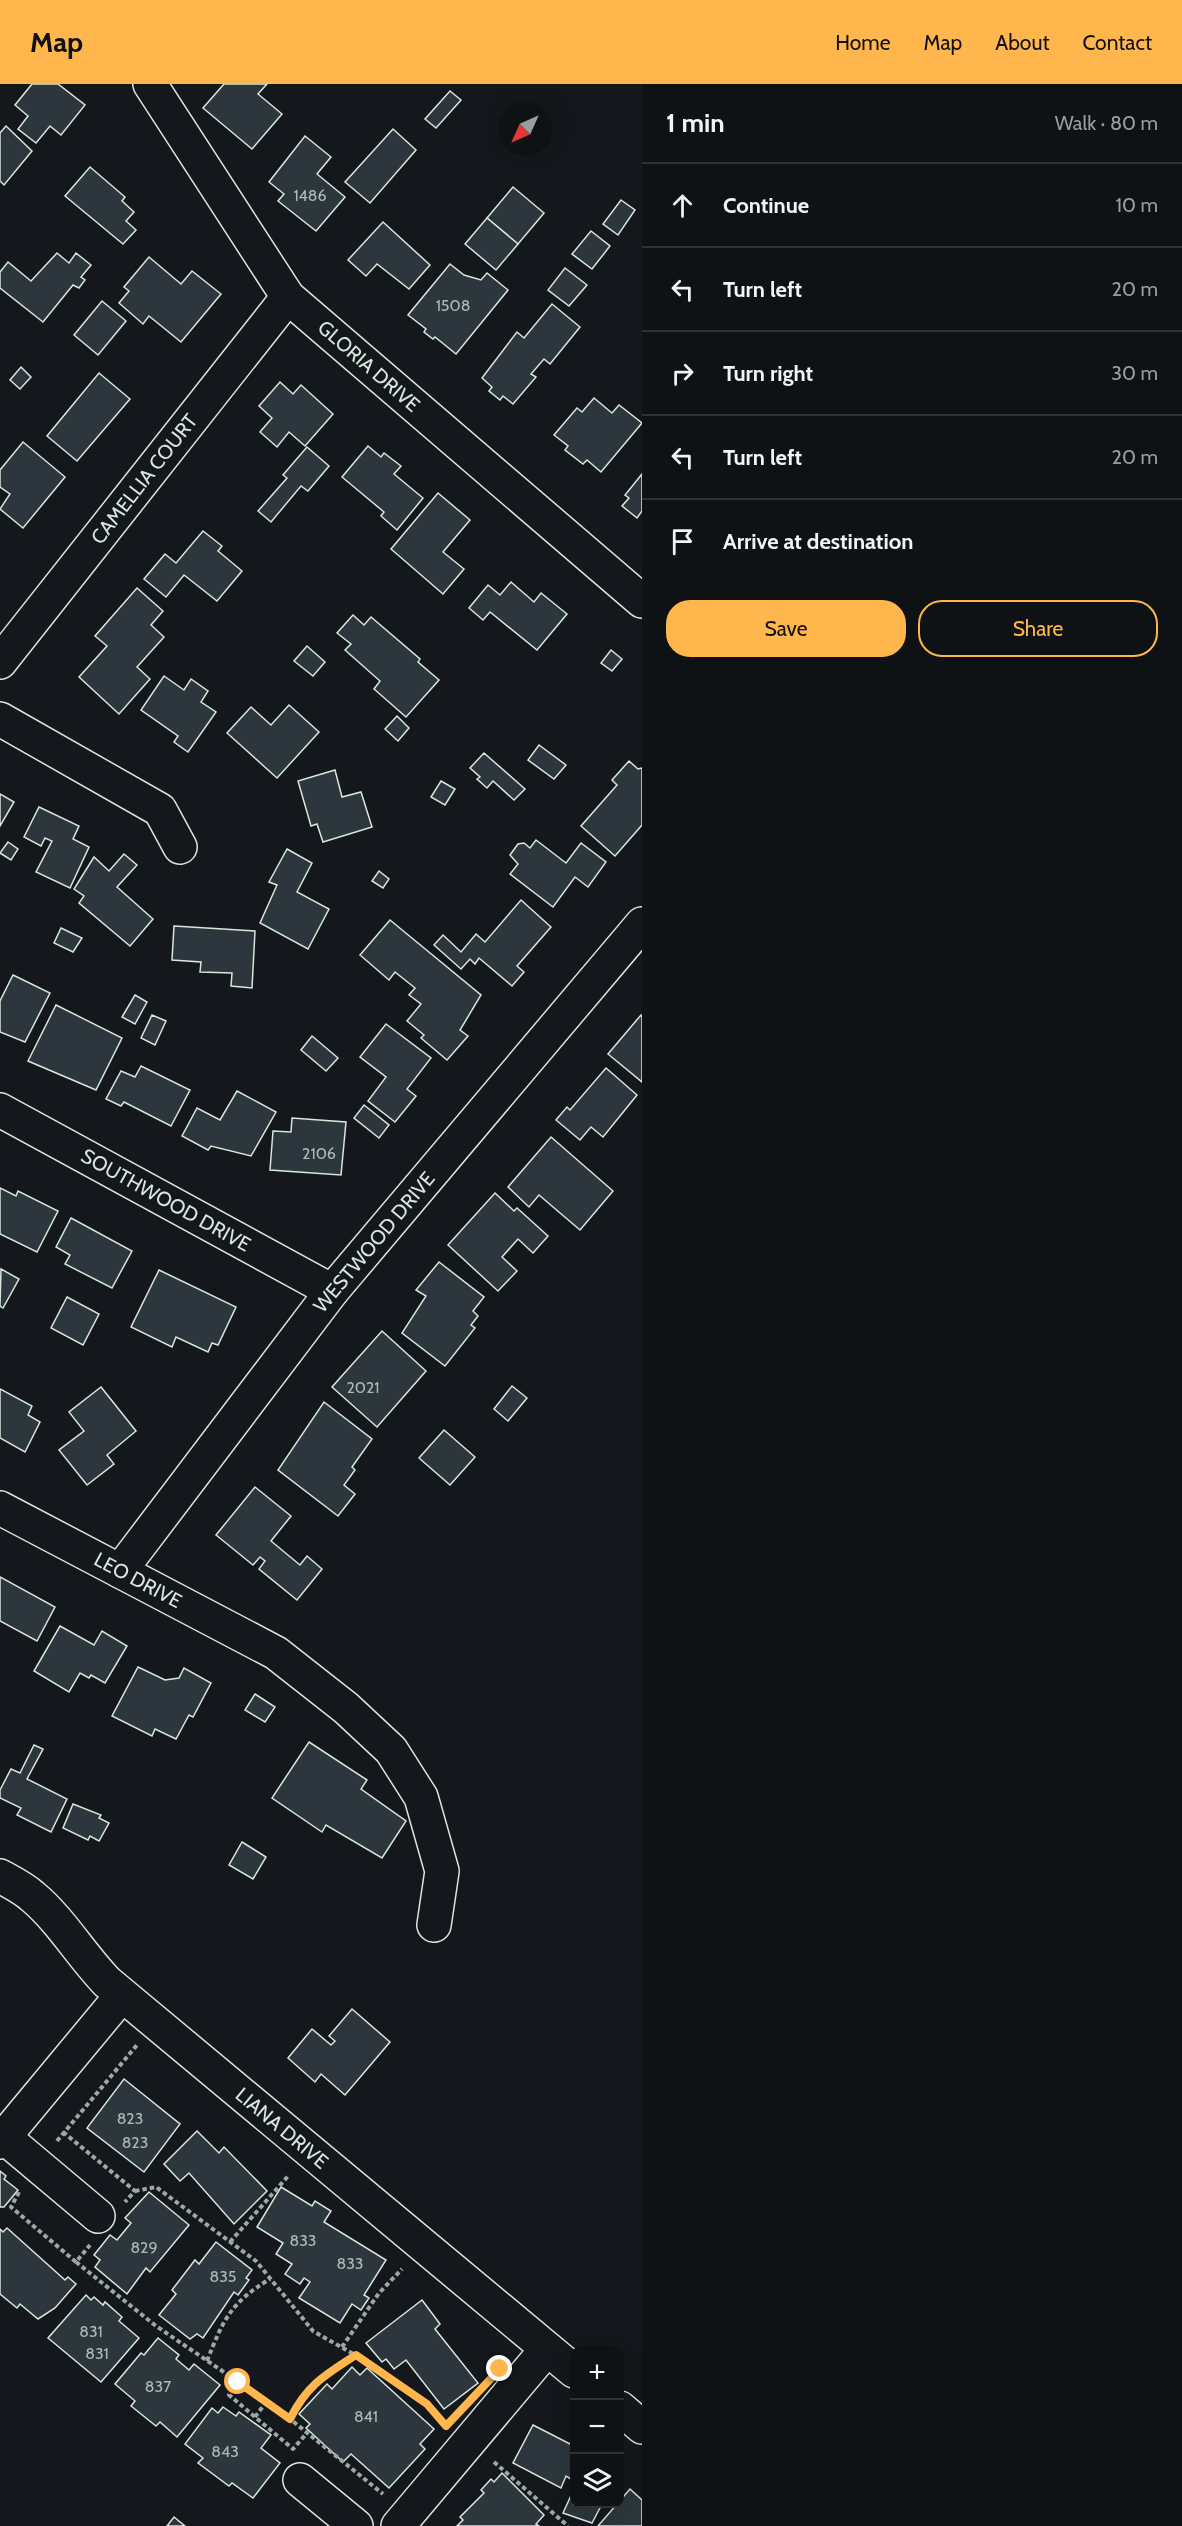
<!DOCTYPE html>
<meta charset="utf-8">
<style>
:root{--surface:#0f1215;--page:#1d2022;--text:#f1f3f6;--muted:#9b9ea0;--line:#2f3234;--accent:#ffb74d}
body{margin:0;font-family:Cabin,sans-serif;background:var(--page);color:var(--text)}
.controls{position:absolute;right:18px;bottom:18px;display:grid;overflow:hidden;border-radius:12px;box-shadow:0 6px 24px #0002}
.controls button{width:54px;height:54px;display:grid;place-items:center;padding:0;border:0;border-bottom:2px solid var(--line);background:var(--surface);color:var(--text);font:30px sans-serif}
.compass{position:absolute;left:498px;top:18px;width:54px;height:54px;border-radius:50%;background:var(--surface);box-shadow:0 6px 24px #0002;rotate:225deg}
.stop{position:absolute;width:18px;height:18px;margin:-14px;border:4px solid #ffb74d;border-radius:50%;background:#fff}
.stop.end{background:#ffb74d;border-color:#fff;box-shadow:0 2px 6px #0008}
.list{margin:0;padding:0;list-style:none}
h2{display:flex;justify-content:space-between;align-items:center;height:78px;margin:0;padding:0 24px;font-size:26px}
h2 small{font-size:20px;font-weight:400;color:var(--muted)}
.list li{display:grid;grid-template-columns:39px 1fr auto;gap:18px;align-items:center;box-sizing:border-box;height:84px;padding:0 24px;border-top:2px solid var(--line)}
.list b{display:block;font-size:22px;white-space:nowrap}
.list em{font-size:20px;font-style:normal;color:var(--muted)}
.actions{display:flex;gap:12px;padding:18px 24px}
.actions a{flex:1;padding:14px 0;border:2px solid var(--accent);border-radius:24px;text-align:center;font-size:21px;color:var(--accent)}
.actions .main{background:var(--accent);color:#111}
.icon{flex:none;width:33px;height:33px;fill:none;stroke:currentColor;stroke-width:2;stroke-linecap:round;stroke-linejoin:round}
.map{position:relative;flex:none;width:642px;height:2442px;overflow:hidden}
header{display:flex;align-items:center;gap:36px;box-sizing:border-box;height:84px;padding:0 30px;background:var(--accent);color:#111}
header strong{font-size:28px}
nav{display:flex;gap:33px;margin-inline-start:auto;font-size:21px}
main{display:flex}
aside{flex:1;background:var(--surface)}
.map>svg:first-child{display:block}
.building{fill:#2c363c;stroke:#d8e6dc;stroke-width:1.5}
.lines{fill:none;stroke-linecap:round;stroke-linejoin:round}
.minor-casing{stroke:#d8e6dc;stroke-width:36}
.path{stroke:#9da8a2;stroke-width:4;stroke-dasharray:4.5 3;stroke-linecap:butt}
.minor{stroke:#14181c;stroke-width:33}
.route{stroke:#ffb74d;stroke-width:8}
.labels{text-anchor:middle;stroke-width:4.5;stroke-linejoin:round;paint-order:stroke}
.number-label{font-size:16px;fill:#adbab4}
.street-label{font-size:20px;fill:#d8e6dc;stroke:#14181c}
</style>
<header>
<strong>Map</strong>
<nav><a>Home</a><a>Map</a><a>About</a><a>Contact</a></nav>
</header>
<main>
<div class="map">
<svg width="642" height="2442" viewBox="0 0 642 2442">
<rect width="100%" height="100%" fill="#14181c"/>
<g class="building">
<path d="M32,0h26l27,21 -24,30 -11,-9 -14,17 -18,-14 10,-13 -13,-11z"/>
<path d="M224,0h43l-9,10 24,20 -30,35 -49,-41z"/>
<path d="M450,7l11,9 -25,28 -11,-9z"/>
<path d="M6,42l26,25 -28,34 -4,-4v-48z"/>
<path d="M393,45l23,21 -46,53 -25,-21z"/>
<path d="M305,52l26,21 -14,17 28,23 -29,34 -38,-30 6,-7 -15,-12z"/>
<path d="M90,83l35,30 -3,4 12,11 -8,9 10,9 -13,14 -58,-48z"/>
<path d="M513,103l31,26 -26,31 -31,-26z"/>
<path d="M621,116l14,10 -17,25 -15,-11z"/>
<path d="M487,134l31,26 -22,26 -31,-26z"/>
<path d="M383,138l47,43 -21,24 -32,-25 -11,12 -18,-16z"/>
<path d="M591,147l19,15 -18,23 -20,-15z"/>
<path d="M57,169l12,10 7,-10 15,12 -10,12 4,3 -6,8 -6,-3 -30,37 -43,-34v-16l8,-10 23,19z"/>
<path d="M149,173l32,27 11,-13 29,23 -40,48 -32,-26 -6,8 -24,-21 10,-12 -5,-4z"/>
<path d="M450,180l14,11 17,5 6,-7 21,17 -52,64 -21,-17 -2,2 -9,-7 2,-3 -18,-14z"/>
<path d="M565,184l22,17 -18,21 -21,-16z"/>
<path d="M102,217l24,20 -28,34 -24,-20z"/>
<path d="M552,220l28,23 -30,37 -6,-5 -13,15 5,3 -23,27 -10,-8 -3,4 -11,-9 3,-4 -10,-9 35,-46 7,6z"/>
<path d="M21,283l10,10 -11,12 -10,-9z"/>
<path d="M99,289l31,26 -53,62 -30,-25z"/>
<path d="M280,298l13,12 8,-9 32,29 -28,32 -16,-14 -12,15 -17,-15 12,-14 -13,-12z"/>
<path d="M594,314l18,15 7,-8 23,18 -41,49 -14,-12 -4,4 -18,-14 3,-4 -14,-11 23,-27 5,4z"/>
<path d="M23,358l42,35 -42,51 -23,-19 10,-15 -10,-7v-17z"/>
<path d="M368,362l13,11 3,-4 17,13 -7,8 29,24 -26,32 -16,-14 3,-4 -42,-35z"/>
<path d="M307,363l22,19 -21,25 -7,-5 -30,36 -13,-11 29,-33 -4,-3z"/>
<path d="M642,390v37l-5,7 -15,-12 7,-8 -4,-3z"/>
<path d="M438,409l32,27 -27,32 21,17 -21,25 -52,-45z"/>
<path d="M203,447l19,15 -4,5 24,20 -25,30 -33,-26 -18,22 -22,-18 21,-25 11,9z"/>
<path d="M511,498l23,20 7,-9 26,21 -30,36 -47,-38 -7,8 -14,-12 19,-23 12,10z"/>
<path d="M137,504l26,23 -12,14 13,12 -27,30 13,12 -31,35 -40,-37 28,-31 -12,-10z"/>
<path d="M353,531l11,10 7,-8 49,42 -2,3 21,18 -33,37 -32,-28 6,-8 -35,-31 6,-6 -14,-11z"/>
<path d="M307,562l18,16 -12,14 -19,-15z"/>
<path d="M611,566l11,9 -10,12 -11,-8z"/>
<path d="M164,592l20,14 7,-11 17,12 -7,11 15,10 -28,40 -14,-10 4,-6 -37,-26z"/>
<path d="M289,621l30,27 -42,46 -50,-45 24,-26 20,18z"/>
<path d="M397,632l12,12 -11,13 -13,-12z"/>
<path d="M539,661l27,20 -12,14 -26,-19z"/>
<path d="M484,669l41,36 -11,11 -21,-19 -6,7 -10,-9 3,-2 -10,-9z"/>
<path d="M629,677l9,8 4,-1v57l-27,31 -34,-30 36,-41 -5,-5z"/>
<path d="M335,686l7,27 19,-5 11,35 -49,15 -6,-18 -6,2 -13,-45z"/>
<path d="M441,697l14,8 -10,16 -14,-8z"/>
<path d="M0,710l14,8 -14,24z"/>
<path d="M39,723l40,19 -6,13 16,8 -19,41 -34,-16 16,-31 -7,-3 -4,8 -17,-9z"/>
<path d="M536,756l30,23 15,-20 25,19 -18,25 -13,-10 -22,30 -43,-33 8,-10 -8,-9 8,-11 6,-1 6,5z"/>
<path d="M8,758l10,7 -7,11 -11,-7z"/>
<path d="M287,765l25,14 -15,29 32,17 -21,40 -48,-26 17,-38 -8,-3z"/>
<path d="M124,770l13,11 -20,22 36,32 -23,27 -51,-43 5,-7 -10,-7 20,-32 15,14z"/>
<path d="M379,787l10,8 -6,9 -11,-7z"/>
<path d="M521,816l30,27 -34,39 7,6 -12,14 -33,-28 -4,6 -5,-5 -9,10 -27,-24 9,-10 18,17 15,-18 9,8z"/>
<path d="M390,836l91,75 -21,35 8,6 -21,24 -26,-22 3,-3 -17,-14 14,-17 -12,-9 6,-7 -20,-16 -6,8 -29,-25z"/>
<path d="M174,842l81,5 -3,57 -21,-2 1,-13 -32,-1 1,-10 -29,-2z"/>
<path d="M61,844l21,10 -9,14 -19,-9z"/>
<path d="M13,891l37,18 -25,49 -25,-10v-31z"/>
<path d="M135,911l12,7 -12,22 -13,-7z"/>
<path d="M56,921l66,33 -26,52 -68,-29z"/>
<path d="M152,931l14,6 -11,24 -14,-7z"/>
<path d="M641,931l1,2v65l-34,-28z"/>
<path d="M386,940l45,34 -24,31 9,7 -21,26 -27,-21 18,-24 -26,-20z"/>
<path d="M312,952l26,22 -12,13 -25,-21z"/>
<path d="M141,982l49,24 -19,36 -47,-24 -3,4 -15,-7 15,-28 14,6z"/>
<path d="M606,984l31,27 -34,42 -12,-10 -11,13 -24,-20 11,-13 3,3z"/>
<path d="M237,1007l39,21 -25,44 -40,-10 -3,4 -26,-14 15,-28 23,12z"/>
<path d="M364,1021l25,20 -10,13 -25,-20z"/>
<path d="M292,1034l54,4 -5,53 -71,-5 3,-39 18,1z"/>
<path d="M551,1053l62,54 -33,39 -41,-35 -10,12 -21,-20z"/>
<path d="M0,1104l16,8 2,-5 40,20 -21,41 -37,-18z"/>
<path d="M495,1109l19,18 3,-3 31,28 -15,17 -15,-14 -16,18 15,14 -19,20 -50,-46z"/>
<path d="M71,1134l61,33 -20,37 -47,-24 5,-9 -14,-8z"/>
<path d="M439,1178l45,35 -11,14 5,5 -7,9 4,3 -30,38 -43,-33 24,-37 -10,-6z"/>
<path d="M1,1185l18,10 -16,29 -3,-2z"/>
<path d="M159,1186l77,37 -18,38 -6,-2 -4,9 -32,-15 -4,10 -41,-20z"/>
<path d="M67,1213l32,17 -16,31 -32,-17z"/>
<path d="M382,1247l44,40 -49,56 -45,-40z"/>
<path d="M512,1302l15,12 -19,23 -14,-12z"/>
<path d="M101,1303l35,44 -29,24 7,9 -27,21 -28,-35 25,-19 -15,-19z"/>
<path d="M0,1305l32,17 -4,9 12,7 -15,30 -25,-14z"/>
<path d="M324,1318l48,37 -20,28 3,3 -11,15 11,9 -17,22 -60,-46z"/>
<path d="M444,1346l31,27 -25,28 -31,-27z"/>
<path d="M255,1403l36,29 -20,25 29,24 7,-9 15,13 -25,31 -38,-31 6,-8 -5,-4 -7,8 -37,-30z"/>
<path d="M0,1493l55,30 -18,34 -37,-20z"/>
<path d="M60,1542l34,19 8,-14 25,15 -22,37 -14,-8 -2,3 -9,-5 -11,19 -35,-21z"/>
<path d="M138,1583l27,13 14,-2 5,-10 27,15 -18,34 -4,-2 -13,24 -21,-10 -3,7 -40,-20z"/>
<path d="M255,1610l20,13 -10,15 -20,-12z"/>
<path d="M309,1658l58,38 -6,9 45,32 -24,37 -56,-33 -4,7 -50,-34z"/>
<path d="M34,1661l9,4 -16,30 40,20 -16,33 -34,-17 4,-7 -21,-10v-8l11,-21 9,4z"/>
<path d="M73,1720l28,11 -2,3 10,5 -10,18 -9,-5 -2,4 -25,-12z"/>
<path d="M242,1758l24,15 -13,22 -24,-14z"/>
<path d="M352,1925l38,33 -45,53 -24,-21 -6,8 -27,-24 24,-29 19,16 4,-4 -6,-5z"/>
<path d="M124,1995l56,45 -36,48 -57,-44z"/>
<path d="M197,2047l22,22 5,-6 43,44 -33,33 -45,-51 -9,8 -16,-17z"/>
<path d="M0,2087l6,5 -2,3 14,11 -14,17h-4z"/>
<path d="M281,2103l31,19 3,-5 16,10 -7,11 62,38 -22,35 5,3 -8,12 -9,-6 -12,19 -41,-25 11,-16 -6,-4 -4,6 -15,-10 7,-10 -16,-10 7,-11 -26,-16z"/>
<path d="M149,2108l40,33 -39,47 -4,-4 -19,26 -32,-27 5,-7 -6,-5 16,-20 7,5 14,-17 -6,-5z"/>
<path d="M7,2144l58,52 3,-3 8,7 -21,24 -17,11 -18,-15 -3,4 -17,-14v-65l3,3z"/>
<path d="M216,2158l36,28 -6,8 3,2 -11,15 -4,-3 -31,46 -6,-4 -7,5 -31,-24 17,-21 -4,-4 23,-30 4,4z"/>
<path d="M86,2211l5,5 3,-3 9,8 2,-3 17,15 -3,4 20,17 -38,44 -53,-44z"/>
<path d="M422,2216l18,24 -5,5 43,54 -34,26 -38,-49 -12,9 -8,-10 -4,3 -16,-19z"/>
<path d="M158,2254l21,17 -3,4 13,11 5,-6 26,21 -43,52 -17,-15 -4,4 -25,-20 4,-5 -20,-17 26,-31 3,2z"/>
<path d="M352,2283l8,8 7,-7 67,61 -14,15 5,5 -36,39 -38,-34 -8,8 -37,-34 4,-4 -11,-10 28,-30 5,5z"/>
<path d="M223,2323l13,9 3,-4 32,23 -10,13 19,15 -27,35 -21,-15 -3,3 -31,-23 5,-5 -18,-14 27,-36 6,5z"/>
<path d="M533,2341l37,19 4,-6v43l-8,-5 -5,12 -48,-25z"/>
<path d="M502,2389l42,42 -8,9 3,2h-82l6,-6 -3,-3 24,-24 -3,-3 10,-11 3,3z"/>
<path d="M574,2405v15h28l-10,19 -29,-10z"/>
<path d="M630,2405l12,11v26h-44z"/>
<path d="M174,2433l11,9h-18z"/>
</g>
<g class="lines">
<defs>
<g id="minor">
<path d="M150,0l138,213 354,304"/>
<path d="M0,578l288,-365"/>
<path d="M0,635l160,91 20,37"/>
<path d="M0,1026l332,181"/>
<path d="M0,1424l276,145 70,55 45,42 30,47 21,74 -8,54"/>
<path d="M120,1487l212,-280 310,-367"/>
<path d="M0,1792c11,6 23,12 32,20 29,24 48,58 75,86l467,389"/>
<path d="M4,2053l94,79"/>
<path d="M0,2058l122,-147"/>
<path d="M620,2324l22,19"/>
<path d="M300,2396l56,46"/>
<path d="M398,2442l149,-177"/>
</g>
</defs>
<use href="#minor" class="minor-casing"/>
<g class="path">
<path d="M63,2048l72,59 -10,11"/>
<path d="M57,2057l80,-96"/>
<path d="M135,2107l21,-4 100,74 57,70 49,28 65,45 17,19"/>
<path d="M19,2108l-8,15 65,55 14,-17"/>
<path d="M230,2158l59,-67"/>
<path d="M76,2178l80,64 118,80 109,88"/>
<path d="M342,2263l37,-54 23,-24"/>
<path d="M207,2277c16,-41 24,-59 63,-82"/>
<path d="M238,2298l-9,13 64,54 14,-16"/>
<path d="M255,2333l12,-16"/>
<path d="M290,2335c17,-34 35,-44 66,-64"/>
<path d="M494,2378l74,64"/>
</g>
<use href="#minor" class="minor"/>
</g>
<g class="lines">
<path class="route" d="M238,2298l52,37c17,-34 35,-44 66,-64l71,49 19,22 54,-57"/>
</g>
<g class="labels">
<g class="number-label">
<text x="310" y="117">1486</text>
<text x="453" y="227">1508</text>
<text x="319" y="1075">2106</text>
<text x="363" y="1309">2021</text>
<text x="130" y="2040">823</text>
<text x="135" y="2064">823</text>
<text x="303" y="2162">833</text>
<text x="144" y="2169">829</text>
<text x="350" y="2185">833</text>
<text x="223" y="2198">835</text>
<text x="91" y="2253">831</text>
<text x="97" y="2275">831</text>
<text x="158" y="2308">837</text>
<text x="366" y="2338">841</text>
<text x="225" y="2373">843</text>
</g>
<g class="street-label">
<text transform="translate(369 282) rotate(41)" y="7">GLORIA DRIVE</text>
<text transform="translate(144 395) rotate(-52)" y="7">CAMELLIA COURT</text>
<text transform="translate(166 1116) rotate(29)" y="7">SOUTHWOOD DRIVE</text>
<text transform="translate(374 1158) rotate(-50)" y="7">WESTWOOD DRIVE</text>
<text transform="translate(138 1496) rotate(28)" y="7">LEO DRIVE</text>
<text transform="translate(282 2044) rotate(40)" y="7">LIANA DRIVE</text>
</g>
</g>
</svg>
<div class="controls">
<button>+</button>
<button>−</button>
<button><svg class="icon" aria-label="layers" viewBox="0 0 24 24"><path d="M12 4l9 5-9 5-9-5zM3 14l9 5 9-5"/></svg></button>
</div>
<svg class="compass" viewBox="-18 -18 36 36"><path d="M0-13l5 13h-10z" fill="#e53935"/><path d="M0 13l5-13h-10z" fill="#9b9ea0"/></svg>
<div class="stop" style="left:238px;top:2298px"></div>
<div class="stop end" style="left:500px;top:2285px"></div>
</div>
<aside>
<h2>1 min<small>Walk · 80 m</small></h2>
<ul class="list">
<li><svg class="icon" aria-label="ahead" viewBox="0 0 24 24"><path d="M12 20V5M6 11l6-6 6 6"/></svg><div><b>Continue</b></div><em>10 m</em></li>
<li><svg class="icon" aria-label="left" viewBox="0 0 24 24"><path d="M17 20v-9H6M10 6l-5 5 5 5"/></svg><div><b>Turn left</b></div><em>20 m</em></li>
<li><svg class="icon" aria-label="right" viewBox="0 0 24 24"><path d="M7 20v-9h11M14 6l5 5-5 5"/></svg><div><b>Turn right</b></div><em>30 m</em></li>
<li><svg class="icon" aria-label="left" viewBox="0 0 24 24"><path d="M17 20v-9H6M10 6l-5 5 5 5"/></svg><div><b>Turn left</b></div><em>20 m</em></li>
<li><svg class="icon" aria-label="arrive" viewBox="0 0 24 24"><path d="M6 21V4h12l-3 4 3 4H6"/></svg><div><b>Arrive at destination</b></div></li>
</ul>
<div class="actions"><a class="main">Save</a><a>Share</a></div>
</aside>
</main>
